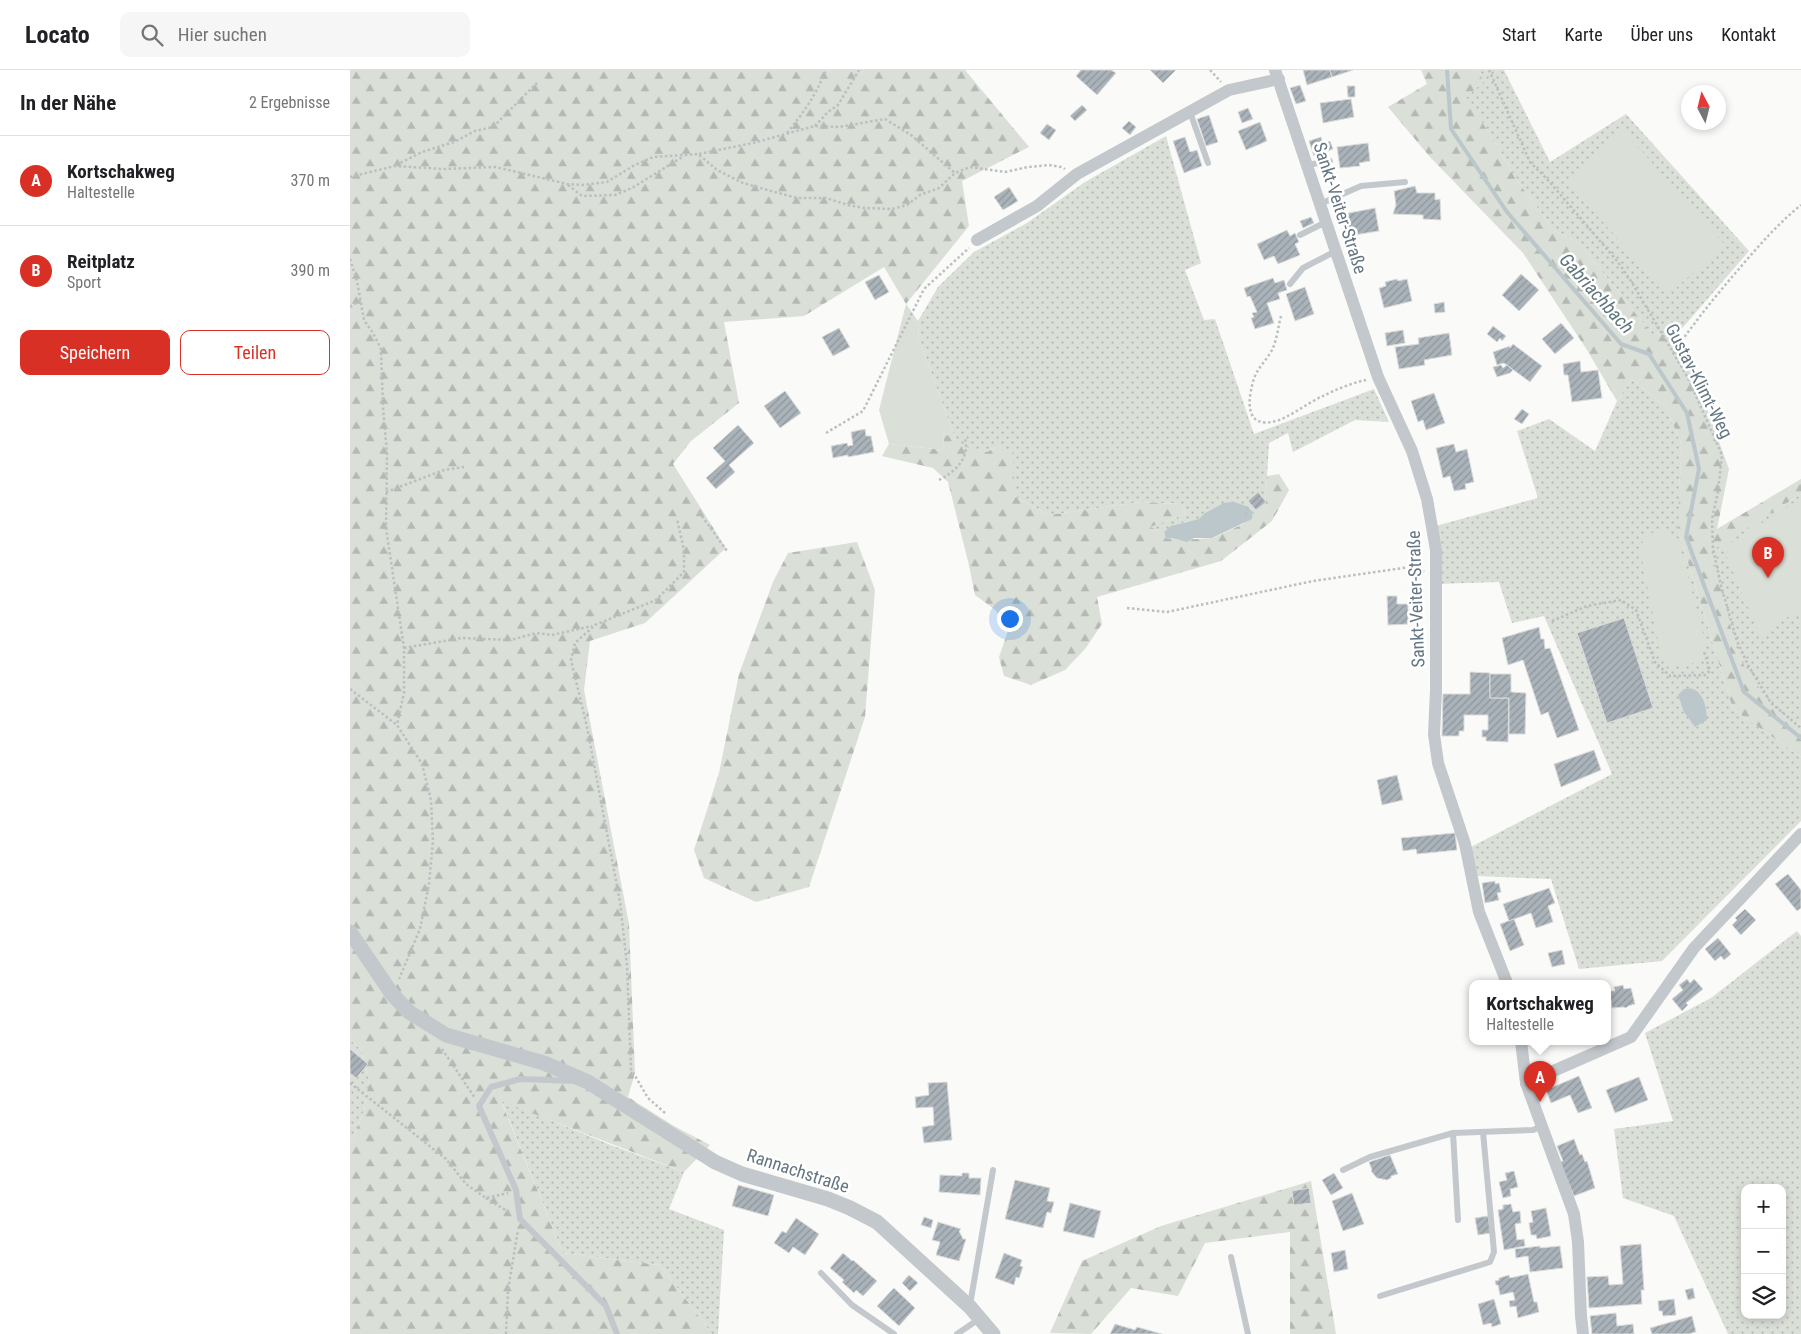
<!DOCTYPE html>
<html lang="de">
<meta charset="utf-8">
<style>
:root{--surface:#fff;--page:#f6f6f6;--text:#202124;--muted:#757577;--line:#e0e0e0;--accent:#d93025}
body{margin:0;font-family:"Roboto Condensed",sans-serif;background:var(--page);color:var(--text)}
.controls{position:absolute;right:15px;bottom:15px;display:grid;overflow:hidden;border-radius:10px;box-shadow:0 2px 8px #0003}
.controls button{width:45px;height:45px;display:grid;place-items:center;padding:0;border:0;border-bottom:1px solid var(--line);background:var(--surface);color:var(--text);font:25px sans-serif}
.compass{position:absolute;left:1331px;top:15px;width:45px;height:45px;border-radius:50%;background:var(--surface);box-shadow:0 2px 8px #0003;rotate:353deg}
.you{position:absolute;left:659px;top:548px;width:18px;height:18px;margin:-12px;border:4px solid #fff;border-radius:50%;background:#1a73e8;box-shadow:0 0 0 8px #1a73e833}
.badge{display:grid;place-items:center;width:32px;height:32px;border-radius:50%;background:var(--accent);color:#fff;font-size:16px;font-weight:700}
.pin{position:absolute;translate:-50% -41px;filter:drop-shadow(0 1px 2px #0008)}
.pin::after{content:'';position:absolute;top:26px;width:18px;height:15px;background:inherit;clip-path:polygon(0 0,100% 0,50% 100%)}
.popup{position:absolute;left:1119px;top:910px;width:142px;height:65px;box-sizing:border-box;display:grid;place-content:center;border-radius:10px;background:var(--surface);filter:drop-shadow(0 1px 4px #0005);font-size:16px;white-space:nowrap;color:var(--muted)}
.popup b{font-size:19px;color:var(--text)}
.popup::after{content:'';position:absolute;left:50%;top:100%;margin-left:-10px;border:10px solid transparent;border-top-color:var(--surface)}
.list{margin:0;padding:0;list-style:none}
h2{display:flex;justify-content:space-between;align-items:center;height:65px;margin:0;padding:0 20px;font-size:21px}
h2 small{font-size:16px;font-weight:400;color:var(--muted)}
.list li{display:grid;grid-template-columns:32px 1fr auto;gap:15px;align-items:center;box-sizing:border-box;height:90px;padding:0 20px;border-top:1px solid var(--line)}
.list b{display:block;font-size:19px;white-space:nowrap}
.list p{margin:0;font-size:16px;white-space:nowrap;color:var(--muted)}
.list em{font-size:16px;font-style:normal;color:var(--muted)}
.actions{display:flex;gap:10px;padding:15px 20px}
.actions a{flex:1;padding:11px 0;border:1px solid var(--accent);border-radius:10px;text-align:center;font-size:18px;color:var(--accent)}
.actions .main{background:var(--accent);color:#fff}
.icon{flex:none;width:28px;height:28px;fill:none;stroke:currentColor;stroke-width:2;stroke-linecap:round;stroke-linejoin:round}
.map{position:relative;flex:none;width:1451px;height:1264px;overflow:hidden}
header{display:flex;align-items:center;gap:30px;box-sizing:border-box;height:70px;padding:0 25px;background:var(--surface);border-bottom:1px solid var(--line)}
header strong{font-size:24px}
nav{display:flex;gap:28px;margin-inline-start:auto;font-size:18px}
.search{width:350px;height:45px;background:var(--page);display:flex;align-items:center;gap:12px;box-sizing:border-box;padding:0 18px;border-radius:10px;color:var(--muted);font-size:19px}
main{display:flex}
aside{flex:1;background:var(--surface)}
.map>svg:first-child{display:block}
.grass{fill:url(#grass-dots);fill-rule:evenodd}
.forest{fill:url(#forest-firs)}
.garden{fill:#dadfd7}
.water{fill:#bbc7cb}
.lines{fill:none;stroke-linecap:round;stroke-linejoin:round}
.stream{stroke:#bbc7cb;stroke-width:4}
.building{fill:url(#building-hatch);stroke:#dcdcda}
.path{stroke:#bbbfc2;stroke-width:2.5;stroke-dasharray:2.5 2.5;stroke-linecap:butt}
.service{stroke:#c3c8cc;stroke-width:6}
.minor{stroke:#c3c8cc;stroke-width:12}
.tertiary{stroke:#c3c8cc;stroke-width:15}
.labels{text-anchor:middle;stroke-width:5;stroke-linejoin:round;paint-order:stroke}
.street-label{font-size:18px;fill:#657683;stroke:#fff}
.water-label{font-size:19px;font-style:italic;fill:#60757c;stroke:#fff}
</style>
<header>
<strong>Locato</strong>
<div class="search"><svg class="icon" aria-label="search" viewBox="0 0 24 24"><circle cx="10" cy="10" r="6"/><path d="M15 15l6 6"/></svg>Hier suchen</div>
<nav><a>Start</a><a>Karte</a><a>Über uns</a><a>Kontakt</a></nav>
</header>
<main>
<aside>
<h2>In der Nähe<small>2 Ergebnisse</small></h2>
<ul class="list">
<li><span class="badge">A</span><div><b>Kortschakweg</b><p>Haltestelle</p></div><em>370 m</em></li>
<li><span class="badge">B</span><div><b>Reitplatz</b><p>Sport</p></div><em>390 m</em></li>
</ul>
<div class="actions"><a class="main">Speichern</a><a>Teilen</a></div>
</aside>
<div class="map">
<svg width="1451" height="1264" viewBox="0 0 1451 1264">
<defs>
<pattern id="grass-dots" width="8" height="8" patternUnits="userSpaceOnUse" patternTransform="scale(1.25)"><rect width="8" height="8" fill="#dadfd7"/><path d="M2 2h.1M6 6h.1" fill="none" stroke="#b4b9b4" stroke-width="1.8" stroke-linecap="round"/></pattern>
<pattern id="forest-firs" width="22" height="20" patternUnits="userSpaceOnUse" patternTransform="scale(1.25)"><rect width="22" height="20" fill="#dadfd7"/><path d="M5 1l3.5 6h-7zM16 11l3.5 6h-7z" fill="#b4b9b4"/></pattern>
<pattern id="building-hatch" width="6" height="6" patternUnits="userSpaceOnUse" patternTransform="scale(1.25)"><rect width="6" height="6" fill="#aab3b9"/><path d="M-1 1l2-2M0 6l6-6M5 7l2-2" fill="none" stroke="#8e969c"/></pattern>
</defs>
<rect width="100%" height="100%" fill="#fafaf8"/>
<g class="grass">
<path d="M1129,0h25l46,92 76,-48 123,137 -70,81 -27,2 -73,-91 -25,-13 -39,-52 -18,-33 -32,-47 18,-16z"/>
<path d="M816,66l35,127 -16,7 19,50 11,-1 39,115 120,-45 15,33 -34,-2 -62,32 -5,-19 -19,10 -4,65 -13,11 1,-7c-16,-13 -30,-10 -47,1 -3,2 -5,6 -9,7 -12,2 -23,4 -33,12l-15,-5 37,-13 -4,-10 -42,-2 -91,13 -35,-19 -16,-50 -11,6 -20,-4 -11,-7 -37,-102 -1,-18 20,-34 36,-35 53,-29 58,-41z"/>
<path d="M1282,309l33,27 17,39 -3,44v44l54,176 68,48v64l-139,140 -83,8 -28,-90 -74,-3 -6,-29 141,-73 -68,-158 -32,7 -13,-41 -63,2 -4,-57 106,-29 -21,-67 32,-12 46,32 22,-50z"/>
<path d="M1451,424v231l-14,-6 -32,-33 -17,-31 -28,-104z"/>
<path d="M1447,861l4,5v398h-73l-54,-118 -51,-18 -9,-69 59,-8 -28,-88 66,-35zM1395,1118h37v127h-37z"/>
<path d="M0,969l12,12 7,28 -5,32 -14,34z"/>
<path d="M151,1030l110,45 73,27 -15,37 55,21 -6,104h-6l-52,-69 -97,-12z"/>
</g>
<g class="forest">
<path d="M0,0h615l64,77 -67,34 7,45 -63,78 -22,-37 -80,49 -80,6 15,81 -48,38 -18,23 53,84 -81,75 -55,18 -6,49 45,234 6,149 -7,24 46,29 36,19 -26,27 -183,-71 62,152 97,12 52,69h-362v-189l14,-34 5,-32 -7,-28 -12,-12z"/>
<path d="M1071,0h58l4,12 -17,16 31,47 18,33 39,52 25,13 73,91 27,-2 50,137 -12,60 84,-50v15l-90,57 27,104 18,31 31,33 14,6v32l-68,-48 -54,-176v-44l3,-44 -17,-39 -33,-27 -15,22 -30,-51 -64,-97 -93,-96 -42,-50 39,-23z"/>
<path d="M594,363l22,14 21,5 11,-6 15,5 1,45 35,19 91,-13 42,2 4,10 -36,13 14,5 2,7 6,-1 8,2 33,-2 30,-14 22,-16 2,-32 12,-2 10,16 -17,31 -51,40 -124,36 5,27 -17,25 -20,21 -34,15 -27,-9 -5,-19 11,-32 -16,-16 -19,-14 -7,-34 -20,-79 -15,-14 -51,-12 7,-12 54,6z"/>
<path d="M507,472l18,48 -10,127 -56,170 -53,15 -52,-24 -10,-28 25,-77 20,-99 34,-92 15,-29z"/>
<path d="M961,1111l25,153h-46v-102l-85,11 -27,53 -47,-8 -40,46 -41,-1 32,-72 79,-35z"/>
</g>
<g class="garden">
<path d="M1273,60l102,115 -57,50 -102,-114z"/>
<path d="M556,234l12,17 1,18 37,102 -12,-8 -1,17 -54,-6 -10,-34z"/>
<path d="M1451,428v110l-41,28 -37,-88z"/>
<path d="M1317,460l11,9 28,106 -6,16 -11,3 -15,2 -13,-11 -21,-106c5,-16 11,-17 27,-19z"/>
</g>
<g class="water">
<path d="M884,432l12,4 7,6 -1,7 -40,19h-18l-7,4 -15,-4 -6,1 -2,-7 7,-6 28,-7 6,-6 19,-10z"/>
<path d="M1334,619c3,0 6,-1 9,0 11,4 14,21 14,31l-12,7 -11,-15 -6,-17z"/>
</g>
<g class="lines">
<path class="stream" d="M1097,0l4,59 56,83 114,132 28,10 38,59 12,56 -13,68 58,155 57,46"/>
</g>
<g class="building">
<path d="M731,0h30l5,3 -19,22 -21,-19z"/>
<path d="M800,0h26l-13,13z"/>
<path d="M953,0h27l2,7 -25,8z"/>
<path d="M980,0h23l-21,7z"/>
<path d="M950,15l6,16 -10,3 -6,-16z"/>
<path d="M997,16h8v11h-7z"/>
<path d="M1001,29l3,18 -31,6 -3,-20z"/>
<path d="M732,35l5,5 -12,11 -5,-5z"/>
<path d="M898,38l5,11 -11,4 -4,-11z"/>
<path d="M859,45l9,27 -12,4 -9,-27z"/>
<path d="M779,51l7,6 -6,8 -8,-7z"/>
<path d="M910,52l7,19 -21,9 -8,-19z"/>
<path d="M697,54l9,6 -7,10 -9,-7z"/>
<path d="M835,67l5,15 7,-2 5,16 -18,7 -11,-32z"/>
<path d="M971,67l2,7 7,-3 3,8 -19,7 -5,-15z"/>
<path d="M1018,73l2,18 -11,2 1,3 -20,2 -3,-21z"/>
<path d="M1065,116l2,7h18v7l5,-1 1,21 -18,-1v-4l-30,-1 3,-9 -2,-14z"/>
<path d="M659,117l9,14 -15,9 -9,-13z"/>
<path d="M1025,138l4,23 -31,5 -4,-22z"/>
<path d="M961,147l3,6 -11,5 -3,-7z"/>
<path d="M937,160l3,6 5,-3 4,9 -4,2 5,11 -22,9 -4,-8 -10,4 -7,-16z"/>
<path d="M1171,204l18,16 -20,21 -17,-16z"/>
<path d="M529,205l10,17 -14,8 -10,-18z"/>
<path d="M923,208l2,5 9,-3 3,10 -9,3 2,6 -13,4 7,20 -19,6 -4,-11 3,-1 -2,-4 5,-1 -7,-16 -3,1 -3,-9z"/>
<path d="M1047,209l1,2 9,-2 5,22 -28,7 -5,-20 7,-2 -1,-4z"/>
<path d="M955,217l9,27 -19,7 -9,-27z"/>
<path d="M1094,232l1,10 -10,1 -1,-9z"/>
<path d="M1211,253l13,15 -19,16 -13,-15z"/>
<path d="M1143,256l13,10 -4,5 -2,-3 -3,4 -10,-8z"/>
<path d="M489,258l11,19 -17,9 -11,-19z"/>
<path d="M1053,260l2,13 -18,3 -2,-13z"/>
<path d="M1099,263l3,22 -28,5 1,5 -26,4 -4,-22 24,-3 -1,-6z"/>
<path d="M1163,274l29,22 -12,16 -26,-19 -7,2 -4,-13 17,-6v2z"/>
<path d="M1230,291l1,11 17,-2 4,28 -30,4 -4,-27h-4l-1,-11z"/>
<path d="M1151,295l2,3 4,-3 6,5 -3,3 -13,4 -4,-10z"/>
<path d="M435,321l16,22 -21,15 -16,-22z"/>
<path d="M1084,323l11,30 -19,7 -3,-10 -5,2 -7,-21z"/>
<path d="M1172,339l7,5 -7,10 -8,-5z"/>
<path d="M388,355l16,18 -25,22 6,7 -19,17 -10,-11 19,-17 -12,-13z"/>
<path d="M515,359l1,7h5l3,16 -26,5v-2l-15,3 -2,-12 16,-3 1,3 5,-1 -2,-13z"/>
<path d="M1104,374l2,8 11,-3 7,33 -9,2 1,5 -12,2 -4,-15 -7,2 -7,-30z"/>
<path d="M908,422l8,10 -10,8 -8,-9z"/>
<path d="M1037,526h10v8h11v20l-20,1z"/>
<path d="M1274,548l29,90 -46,15 -30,-90z"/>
<path d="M1189,557l2,12h3l1,10 5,-1 29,82 -22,8 -9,-26 -7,3 -18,-55 -15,5 -6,-27z"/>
<path d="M1120,602l20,1v25h19l-1,44 -22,-1v-4h-4v-7h6v-15h-24v16h-5v5h-17l1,-42h27z"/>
<path d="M1140,604h21v18l15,1 -1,41h-16v-36h-19z"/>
<path d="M1244,680l7,20 -40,17 -7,-23z"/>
<path d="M1047,705l6,25 -21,5 -5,-25z"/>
<path d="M1105,763l2,17 -40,4 -1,-5 -13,2 -2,-13z"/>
<path d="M1438,804l13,16v18l-4,3 -22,-27z"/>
<path d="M1145,811v3l4,-1 2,9 -4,1 2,7 -14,3 -3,-20z"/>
<path d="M1199,818l6,15 -7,3 5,16 -17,6 -5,-15 -22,8 -6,-17z"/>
<path d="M1395,839l11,11 -15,15 -9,-10 5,-5 -2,-2z"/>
<path d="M1164,849l10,26 -14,6 -10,-27z"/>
<path d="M1368,868l13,16 -7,6 -3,-4 -6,5 -10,-12z"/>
<path d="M1212,880l3,14 -13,3 -4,-14z"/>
<path d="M1337,909l3,4 4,-4 9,10 -17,14 2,2 -6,6 -10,-12 11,-9 -4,-5z"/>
<path d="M1273,915l1,4 7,-1 4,16 -7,2 -2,2 -3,-1 -11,1 -2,-17h5l-1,-4z"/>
<path d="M0,979l18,15 -12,14 -6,-5z"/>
<path d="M1229,1006l13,32 -14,5 -8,-18 -19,8 -5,-13z"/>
<path d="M1289,1007l9,23 -33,13 -9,-23z"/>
<path d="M597,1012l5,58 -28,3 -2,-16 12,-2 -1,-18 -17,1 -1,-11 14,-2 -1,-12z"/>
<path d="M1224,1069l6,16 2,-1 3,8 2,-1 8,27 -21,8 -14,-34 3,-1 -6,-15z"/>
<path d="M1040,1085l8,19 -7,2v2l-4,2 -10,-2 -6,-7 1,-1 -3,-8z"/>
<path d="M1164,1101l4,16 -8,2 1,7 -8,2 -4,-16 8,-2 -2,-7z"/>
<path d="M612,1103h7v5h12l-1,17 -41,-3 1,-17 22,1z"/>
<path d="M984,1103l9,15 -12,7 -9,-15z"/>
<path d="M665,1110l35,8 -3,13 7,1 -3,11 -4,-1 -4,16 -38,-9z"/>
<path d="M388,1115l36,10 -6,21 -36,-10z"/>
<path d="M959,1118l2,15 -17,2 -2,-14z"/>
<path d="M1002,1123l12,31 -21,7 -11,-30z"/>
<path d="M720,1133l31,8 -7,27 -31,-7z"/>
<path d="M1161,1134l2,8 7,-1 1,12 -6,1 2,16 7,-1 1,7 -21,4 -6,-40 5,-1v-4z"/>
<path d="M1196,1138l5,28 -14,3 -1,-4h-5l-2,-12 4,-1 -2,-11z"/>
<path d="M1138,1146l3,17 -13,2 -3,-17z"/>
<path d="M574,1147l9,3 -2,8 -10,-3z"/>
<path d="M446,1148l23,16 -14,21 -12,-8 -4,6 -15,-10 8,-12 4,2z"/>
<path d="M588,1152l23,7 -2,2 4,8h3l-7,22 -23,-6 4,-13 -8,-2z"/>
<path d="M1291,1174l3,46h-3l1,14 -53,4 -2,-31 21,-1 1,9 14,-1 -3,-38z"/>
<path d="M1190,1176v2l20,-2 3,22 -33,4 -2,-16 -12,2 -1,-9z"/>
<path d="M995,1180l3,19 -14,3 -3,-19z"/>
<path d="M493,1183l9,8 1,-1 24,21 -14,15 -7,-6 -2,3 -12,-11 2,-2 -14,-12z"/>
<path d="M654,1183l18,7 -2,6 3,1 -4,11 -3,-1 -2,8 -19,-7z"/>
<path d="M1178,1204l6,28h3l2,10 -21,6 -2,-12 -6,1 -1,-6 6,-1 -2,-8 -13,3 -2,-10h-2l-1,-4 4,-1v-2l10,-3 1,3z"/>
<path d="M559,1205l9,8 -8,8 -8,-8z"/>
<path d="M544,1218l21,20 -16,18 -22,-20z"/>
<path d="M1343,1218l2,10 -7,2 -3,-10z"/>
<path d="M1144,1229l7,25 -9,3 -1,-4 -8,2 -5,-21z"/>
<path d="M1324,1229l2,16 -13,1 -1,-5h-3l-1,-10z"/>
<path d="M1266,1243l1,13 16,-2 1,10h-42l-2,-18z"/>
<path d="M1342,1246l4,16 -8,2h-36l-2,-6z"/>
<path d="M765,1254l20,6 2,-3 25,7h-52z"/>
</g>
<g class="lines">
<g class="path">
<path d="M860,0l11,12"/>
<path d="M1139,0l41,92 17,17 71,83 13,19 57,97 34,77 -4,37 -6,27 1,29 8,38 16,55 11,24 23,38 30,25"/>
<path d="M465,56l13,-14 10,-7 21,-35"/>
<path d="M437,63c17,-21 29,-38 39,-63"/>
<path d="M349,84l54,-11 62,-17 24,1 46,-8 26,16 44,38"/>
<path d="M46,95l26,-13 32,-10 21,-11 18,-4 44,-44"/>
<path d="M0,107l45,-11 48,3 53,-2 71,17 15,1 25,-3 26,-16 20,-9 45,-3 19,16 26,13 28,8 26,7h29l22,7 16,3 28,1 15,-4 13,-10 19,-7 16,-15 15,-6 35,5 23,-5 21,-2 12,2 4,2"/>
<path d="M218,115l14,11 33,-1 17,-7 52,-32"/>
<path d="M0,189l7,22 7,39 9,13 8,16 2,58 4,47 -1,74 18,120v45l-7,32"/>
<path d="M0,237l11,-7"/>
<path d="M931,246c-3,11 -4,24 -9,34 -6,11 -16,19 -19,32 -6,21 -7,47 23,39 14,-4 33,-19 47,-25 14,-7 29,-13 43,-16"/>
<path d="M1323,283c22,-32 46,-61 71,-90 18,-21 36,-41 57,-58"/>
<path d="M476,363l37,-22 61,-122 45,-41"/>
<path d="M589,410c16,-8 31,-22 26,-41"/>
<path d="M36,422l58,-22 20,-3"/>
<path d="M349,442l28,39"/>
<path d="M895,445l3,-7"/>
<path d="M777,538l40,4 146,-31 97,-14 15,5"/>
<path d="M1202,551l35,-15 34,-6 15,10 19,52 15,14 35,-1 5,-4 -6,-20"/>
<path d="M54,578l57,-10 50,2 25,-7 16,2 40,-9"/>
<path d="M0,619l47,36 25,39 9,36 2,41 -4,43 -9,45 -21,50"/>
<path d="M92,979l33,49"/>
<path d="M0,1013l96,76 20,25 20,14 22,-5"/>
<path d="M315,1043l-17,-15 -17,-29 -4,-104 -7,-63 -33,-175 -16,-67 4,-17 20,-18 61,-25 28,-28v-22l-7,-31"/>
<path d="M136,1128l24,15"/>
<path d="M156,1264l2,-44 10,-60"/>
</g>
<g class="service">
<path d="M840,42l18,51"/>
<path d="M957,95l23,-4"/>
<path d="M970,134l41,-18 44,-4"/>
<path d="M950,165l26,-13"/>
<path d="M940,214l13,-16 33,-17"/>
<path d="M225,1011l-55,-2 -29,8 -12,19 37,84 4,29 86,87 11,28"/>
<path d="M1103,1063l5,87"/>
<path d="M993,1100l27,-13 83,-24 80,-3 9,-4"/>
<path d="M881,1187l17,77"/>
<path d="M471,1203l31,32 42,29"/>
<path d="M1030,1226l110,-34 4,-10 -11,-120"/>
<path d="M620,1235l23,-135"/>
<path d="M607,1264l22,-15"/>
</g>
<g class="minor">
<path d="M925,0l103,307 34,74 15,48 9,51v141l-2,43 4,29 27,81 14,68 28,71"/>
<path d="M627,170l60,-34 40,-32 152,-84 50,-11"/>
<path d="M1171,971l5,42 48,131 4,28 3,74 2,18"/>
<path d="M1176,1013l105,-46 63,-89 107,-114"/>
</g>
<path class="tertiary" d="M0,862l42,62 17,18 37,23 98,28 44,19 127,80 27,12 86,25 22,9 27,14 93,85 23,27"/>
</g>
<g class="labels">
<g class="street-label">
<text transform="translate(990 138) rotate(72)" y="6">Sankt-Veiter-Straße</text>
<text transform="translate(1349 311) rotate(63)" y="6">Gustav-Klimt-Weg</text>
<text transform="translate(1066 529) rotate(-92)" y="6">Sankt-Veiter-Straße</text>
<text transform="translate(448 1101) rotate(18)" y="6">Rannachstraße</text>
</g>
<g class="water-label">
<text transform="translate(1247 223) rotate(48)" y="7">Gabriachbach</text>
</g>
</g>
</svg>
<div class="controls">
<button>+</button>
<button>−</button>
<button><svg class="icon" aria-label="layers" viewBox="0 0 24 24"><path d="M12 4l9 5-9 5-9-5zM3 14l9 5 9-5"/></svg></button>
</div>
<svg class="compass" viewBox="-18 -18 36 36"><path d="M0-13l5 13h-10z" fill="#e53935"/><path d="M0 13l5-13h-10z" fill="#757577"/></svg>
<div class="you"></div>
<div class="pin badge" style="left:1190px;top:1032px">A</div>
<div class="popup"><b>Kortschakweg</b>Haltestelle</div>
<div class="pin badge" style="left:1418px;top:508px">B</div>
</div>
</main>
